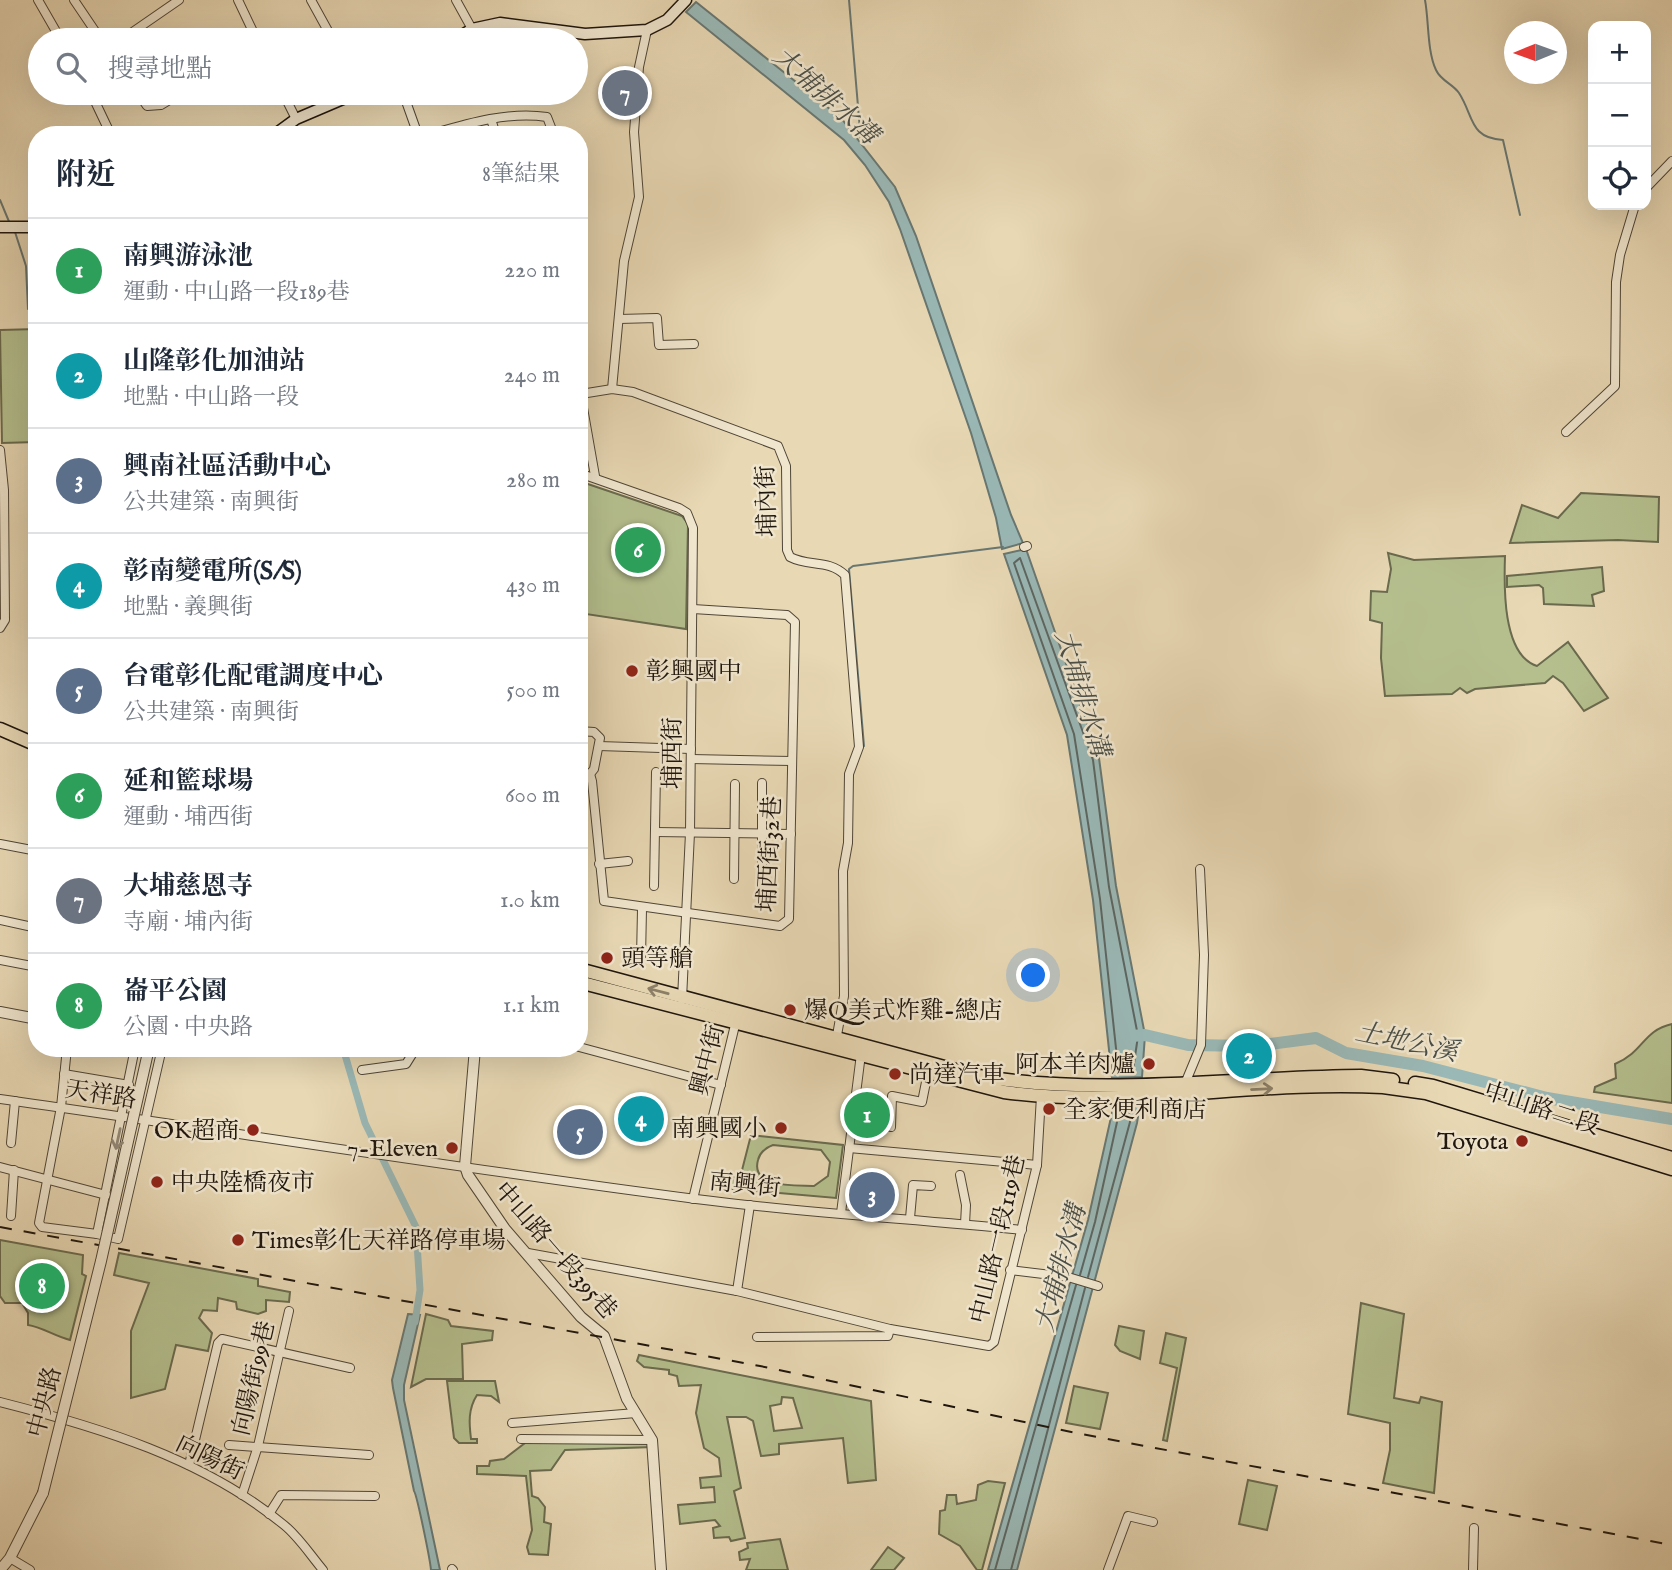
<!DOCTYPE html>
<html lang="zh-TW">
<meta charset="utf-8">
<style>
:root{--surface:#fff;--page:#f6f6f7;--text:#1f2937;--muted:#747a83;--line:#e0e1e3;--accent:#db2777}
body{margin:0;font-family:"IM FELL English","Noto Serif TC",serif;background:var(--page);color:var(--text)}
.controls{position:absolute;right:21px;top:21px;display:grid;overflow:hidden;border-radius:14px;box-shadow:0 7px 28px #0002}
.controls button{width:63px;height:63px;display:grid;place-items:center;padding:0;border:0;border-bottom:2px solid var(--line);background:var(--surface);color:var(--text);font:35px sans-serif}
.compass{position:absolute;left:1504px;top:21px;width:63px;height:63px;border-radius:50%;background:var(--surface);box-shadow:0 7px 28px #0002;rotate:269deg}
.you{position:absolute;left:1034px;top:976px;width:24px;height:24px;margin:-18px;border:5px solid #fff;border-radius:50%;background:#1a73e8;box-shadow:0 0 0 10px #1a73e833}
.badge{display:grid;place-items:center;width:46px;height:46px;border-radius:50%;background:var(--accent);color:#fff;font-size:23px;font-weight:700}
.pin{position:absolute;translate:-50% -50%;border:4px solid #fff;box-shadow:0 2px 7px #0006}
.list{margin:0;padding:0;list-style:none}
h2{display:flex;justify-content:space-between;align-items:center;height:91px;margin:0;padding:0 28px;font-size:30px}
h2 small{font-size:23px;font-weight:400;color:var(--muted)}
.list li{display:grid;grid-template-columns:46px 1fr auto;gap:21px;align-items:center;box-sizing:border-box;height:105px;padding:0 28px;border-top:2px solid var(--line)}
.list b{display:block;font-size:26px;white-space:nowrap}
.list p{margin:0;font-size:23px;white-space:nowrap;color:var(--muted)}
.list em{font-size:23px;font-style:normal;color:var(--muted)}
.icon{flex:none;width:38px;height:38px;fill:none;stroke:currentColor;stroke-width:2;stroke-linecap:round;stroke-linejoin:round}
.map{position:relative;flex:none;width:1672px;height:1570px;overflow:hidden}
.search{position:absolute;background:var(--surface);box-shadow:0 7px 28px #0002;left:28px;top:28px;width:560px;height:77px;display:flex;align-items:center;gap:18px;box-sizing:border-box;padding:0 24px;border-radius:38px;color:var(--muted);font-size:26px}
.panel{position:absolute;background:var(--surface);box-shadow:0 7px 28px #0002;left:28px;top:126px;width:560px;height:931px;border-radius:28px}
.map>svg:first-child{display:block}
.green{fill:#b5bf8e;stroke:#6a6a4e;stroke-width:2;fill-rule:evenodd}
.water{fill:#9ab8b6;stroke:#687772;stroke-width:2}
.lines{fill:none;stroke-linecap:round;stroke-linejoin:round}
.shore{stroke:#5c6662;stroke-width:2}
.stream{stroke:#687772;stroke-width:2}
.canal{stroke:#9ab8b6;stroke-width:7}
.river{stroke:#9ab8b6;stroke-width:12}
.minor-casing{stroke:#504637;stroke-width:10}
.tertiary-casing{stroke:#504637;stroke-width:12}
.secondary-casing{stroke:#1e150d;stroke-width:13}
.primary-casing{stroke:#1e150d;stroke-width:15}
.minor{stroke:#f0e6ce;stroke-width:8}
.tertiary{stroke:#f0e6ce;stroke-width:10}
.secondary{stroke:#f0e6ce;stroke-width:10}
.primary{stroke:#e8d8b4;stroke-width:12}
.rail{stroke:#1e150d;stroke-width:2;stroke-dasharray:12 12;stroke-linecap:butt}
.tertiary-bridge-casing{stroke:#504637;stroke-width:12;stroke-linecap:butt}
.tertiary-bridge{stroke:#f0e6ce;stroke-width:10}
.oneway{stroke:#8d8069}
.oneway2{stroke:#928877}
.poi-dot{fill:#8f2418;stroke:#f0e6ce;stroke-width:2.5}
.labels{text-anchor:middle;stroke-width:5;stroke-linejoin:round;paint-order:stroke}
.street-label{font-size:24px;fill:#1e150d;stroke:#f0e6ce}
.poi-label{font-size:24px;fill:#1e150d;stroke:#f0e6ce;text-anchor:start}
.water-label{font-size:26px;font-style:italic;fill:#494e48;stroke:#f0e6ce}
</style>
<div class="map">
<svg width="1672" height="1570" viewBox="0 0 1672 1570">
<rect width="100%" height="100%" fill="#e8d8b4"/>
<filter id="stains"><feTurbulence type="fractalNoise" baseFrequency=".00286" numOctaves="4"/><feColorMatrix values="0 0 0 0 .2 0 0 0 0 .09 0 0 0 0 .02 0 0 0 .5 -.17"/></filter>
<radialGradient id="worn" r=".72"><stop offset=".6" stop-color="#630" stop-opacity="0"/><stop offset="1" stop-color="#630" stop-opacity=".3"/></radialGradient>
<g class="green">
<path d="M37,329v113l-35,1 -2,-113z"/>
<path d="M579,481l103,35 6,8 -2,105 -107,-16z"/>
<path d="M1581,493l78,4 -1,45 -40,-2 -108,3 12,-38 36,13z"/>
<path d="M1388,553l26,7 91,-4c-1,29 -3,99 32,110l31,-24 40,56 -24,13 -21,-28 -10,-7 -8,7 -70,6 -8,4 -7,-5 -8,6 -67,2 -4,-38 1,-35 -12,-3 1,-29 16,1 4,-23z"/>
<path d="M1602,567l2,24 -12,4 2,11 -50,-2 -1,-16 -4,-3 -32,2v-11z"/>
<path d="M1672,1024v79l-78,-11 1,-5 21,-9 -1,-14c30,-13 27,-33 57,-40z"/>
<path d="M751,1135l92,10 -7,53 -115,-10 1,-12 18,2zM773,1145l48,5 9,12 -2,14 -14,10c-18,-1 -64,3 -56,-26 2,-8 7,-12 15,-15z"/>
<path d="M0,1240l83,15 -1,19 4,2 -16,64c-16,-4 -28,-13 -42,-15v-12l-6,-10h-17l-5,-7z"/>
<path d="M119,1253l139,26v7l32,6 -1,10 -23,-2v11l-8,3 -21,-5 -1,-7 -18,-4 -1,13 -14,-1 -4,8 13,15 -4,18 -32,-6 -11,44 -34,9v-67l18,-48 -35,-8z"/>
<path d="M1361,1303l43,11 -10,84 25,5 2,-6 21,5 -8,91 -51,-10 7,-33v-27l-42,-9z"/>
<path d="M426,1314l22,6 3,6 42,5 -1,9 -30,4 1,35h-37l-15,8z"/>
<path d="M1119,1326l25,5 -4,28 -20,-8 -5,-6z"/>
<path d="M1166,1333l20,5 -19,103 -4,-1 14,-72 -17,-5z"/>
<path d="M639,1355l232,46 5,79 -28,3 -5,-45 -64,6v10l-18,2 -8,-35 -7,-4h-19l14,71 -7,3 11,47 -14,3 -2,-4 -15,1 -1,-10 7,-2 -5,-6 -35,4 -2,-19 37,-3 -1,-15 -13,1 -1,-10 21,-2 -2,-18 -15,-10 -8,-35 5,-28 -22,1 -2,-10 -8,-2v-4l-25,-3 -7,-6zM782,1397l11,1 9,30 -28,3 -4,-25 11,-2z"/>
<path d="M447,1381h48l4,21 -8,-6 -14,-1c-9,14 -8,28 -6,44h6v4h-18l-5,-5z"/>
<path d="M1074,1386l34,7 -8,36 -34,-6z"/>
<path d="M652,1436l1,11 -88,3 -14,20 -21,1 2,25 6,2 7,9 -1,15 7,2 -3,31 -19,-1 -2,-7 5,-17 -6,-54 -49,-2v-8h12l1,-5 14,-2 25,-19z"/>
<path d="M1248,1480l29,6 -10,44 -28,-6z"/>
<path d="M988,1481l17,2 -23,87h-5l-17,-24 -21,-12 1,-23 5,-1 2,-15h9l1,9 19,-4 2,-15z"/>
<path d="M780,1539l8,31h-42l4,-11 -10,1 -1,-8 9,-4 -1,-5z"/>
<path d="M888,1547l16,11 -10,12h-23z"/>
</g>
<g class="water">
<path d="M696,2l145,116 54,69 21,49 95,279 12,28 -21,6 -6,-31 -25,-85 -71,-204 -11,-27 -24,-37 -21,-25 -158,-128z"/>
<path d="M1026,549l73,209 17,128 29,149 -3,42 -30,1 -19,-178 -26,-165 -63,-181z"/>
<path d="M861,1101h14l-1,29 -16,-1z"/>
<path d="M1114,1104h26l-3,19 -120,447h-29l100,-350z"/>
<path d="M408,1314l12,1 -16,70v15l36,170h-9c-1,-11 -14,-75 -17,-79l-21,-103 -1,-8z"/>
</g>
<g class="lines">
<g class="shore">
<path d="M1020,558l73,202 16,127 29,149 -5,34 -15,-3 -18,-168 -26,-165 -60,-171z"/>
<path d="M1080,1275l15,-53 24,-109 10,-2 1,11 -42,155"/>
<path d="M995,1570l81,-285"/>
<path d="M1011,1570l74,-282"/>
</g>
<g class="stream">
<path d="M849,0l12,142"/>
<path d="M1425,0c4,21 2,51 11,70 5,11 17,14 23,23 15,23 10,45 44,47l17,75"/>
<path d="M0,200l10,24"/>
<path d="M15,232l11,34 2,43"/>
<path d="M864,746l-15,-177 4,-3 150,-19"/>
</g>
<path class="canal" d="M343,1048l22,75 51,104 4,63 -5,32"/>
<path class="river" d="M1131,1036l14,-1 43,10 66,1 62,-8 30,15 77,13 124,32 125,21"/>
<defs>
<g id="minor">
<path d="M38,0l23,40"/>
<path d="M74,0l27,40"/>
<path d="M238,0l19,40"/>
<path d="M311,0l22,40"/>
<path d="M456,0l16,29"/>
<path d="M121,40l58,-40"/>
<path d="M91,93l20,42"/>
<path d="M138,93l9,13 14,-1 20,-12"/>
<path d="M283,93l13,26"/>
<path d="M403,93l15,42"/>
<path d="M491,119l5,16"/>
<path d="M428,135c38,-11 79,-24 119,-18l7,18"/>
<path d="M1646,188l26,-27"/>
<path d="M619,319l38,-1 2,27 35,-1"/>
<path d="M579,385l16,91"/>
<path d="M612,389l12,-128 15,-64 -5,-65 5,-65 8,-37"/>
<path d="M581,394l31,-5 21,3 145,54 8,20 1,84 3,7c19,10 38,2 55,18l14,172 -10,27 -1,69 -5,28 1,125 -8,45"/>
<path d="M1566,432l49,-46 1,-104 4,-27 15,-50"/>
<path d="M0,450l4,40 1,130 -5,8"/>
<path d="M579,473l100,35 8,5 6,15 -3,305 -8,166"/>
<path d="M1024,547l3,-1"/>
<path d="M579,731l15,1 6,6 -6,31 -4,5"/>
<path d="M599,746l92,3"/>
<path d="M691,759l101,2"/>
<path d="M579,772l11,2 2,7 12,120 176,25 9,-7 6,-297 -8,-7 -94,-6"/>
<path d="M655,832l136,2"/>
<path d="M0,844l37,7"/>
<path d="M599,864l29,-3"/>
<path d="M762,874v-91"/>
<path d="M734,879l1,-95"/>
<path d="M654,886l2,-114"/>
<path d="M0,920l37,8"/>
<path d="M641,958l1,-49"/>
<path d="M0,960l37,7"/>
<path d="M579,1047l142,38"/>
<path d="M67,1048l-6,59 -22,116 3,4 55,7"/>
<path d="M135,1048l-38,186 21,5 44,-191"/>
<path d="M426,1048l48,3"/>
<path d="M362,1070l44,-6 10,-16"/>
<path d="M64,1074l65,11"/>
<path d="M1184,1086l17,-41 3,-90 -4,-86"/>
<path d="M0,1099c232,33 463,70 696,100 108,14 217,20 326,31"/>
<path d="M891,1127l1,-31 30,6 6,-30"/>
<path d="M11,1143l4,-42"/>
<path d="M849,1148l188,17"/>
<path d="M0,1167l106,28"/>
<path d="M960,1175l6,30 -1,19"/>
<path d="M693,1199l43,-178"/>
<path d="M841,1213l20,-159"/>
<path d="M11,1216l3,-46"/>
<path d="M910,1218l3,-33 18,1"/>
<path d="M528,1253l209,38 153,38 99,17 5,-4 43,-177 4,-69"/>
<path d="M1010,1270l58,7 30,9"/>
<path d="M737,1291l13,-86"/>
<path d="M757,1337l131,-1 2,-7"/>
<path d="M0,1402c99,25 204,57 284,123 15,12 27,31 39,45"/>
<path d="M512,1423l124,-10"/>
<path d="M521,1439l131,1"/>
<path d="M229,1445l140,10"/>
<path d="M189,1465l29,-122 4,-4 128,29"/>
<path d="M242,1495l16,-49 31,-135"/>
<path d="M269,1514l12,-19 94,1"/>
<path d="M10,1558l20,12"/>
<path d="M452,1569l1,1"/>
<path d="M1108,1570l20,-54 25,6"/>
<path d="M1473,1570l1,-42"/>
</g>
<g id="tertiary">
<path d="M0,1012l37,7"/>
<path d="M475,1048l-10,118 3,9 37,54 76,88 23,19 23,63 25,41 9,130"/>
<path d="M0,1570l10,-12 33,-65"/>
</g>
<g id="secondary">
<path d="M454,40l18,-11 28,-6 85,11 62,-4 20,-10 19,-20"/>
<path d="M274,135l22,-16 61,-26"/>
<path d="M0,227h37"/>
</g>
<g id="primary">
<path d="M0,729l37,16"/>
<path d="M579,969l399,107c125,21 256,1 383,0l32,4"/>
<path d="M579,982l425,110c125,17 253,-12 379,-5l43,6 246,76"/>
<path d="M1415,1083l18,3 239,72"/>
</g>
</defs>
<use href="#minor" class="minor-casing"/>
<use href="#tertiary" class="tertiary-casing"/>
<use href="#secondary" class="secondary-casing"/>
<use href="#primary" class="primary-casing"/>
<use href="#minor" class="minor"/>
<use href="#tertiary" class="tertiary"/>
<use href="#secondary" class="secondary"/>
<use href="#primary" class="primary"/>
<path class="rail" d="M0,1227l760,139 321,68 591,111"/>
<defs>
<path id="tertiary-bridge" d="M43,1493l58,-232 48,-213"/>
</defs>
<use href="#tertiary-bridge" class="tertiary-bridge-casing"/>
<use href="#tertiary-bridge" class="tertiary-bridge"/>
</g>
<defs><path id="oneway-shaft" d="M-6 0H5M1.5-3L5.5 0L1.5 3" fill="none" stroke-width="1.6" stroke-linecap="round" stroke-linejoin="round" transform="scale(1.75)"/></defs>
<g class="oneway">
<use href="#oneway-shaft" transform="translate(658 991) rotate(-165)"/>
<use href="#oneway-shaft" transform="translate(1262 1089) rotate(-3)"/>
</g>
<use class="oneway2" href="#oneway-shaft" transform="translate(118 1139) rotate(102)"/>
<g class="poi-dot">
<circle cx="632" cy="671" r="7"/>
<circle cx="607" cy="958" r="7"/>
<circle cx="790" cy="1010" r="7"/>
<circle cx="1149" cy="1064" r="7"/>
<circle cx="895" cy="1074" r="7"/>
<circle cx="1049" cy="1109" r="7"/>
<circle cx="781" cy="1128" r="7"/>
<circle cx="253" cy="1130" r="7"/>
<circle cx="1522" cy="1141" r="7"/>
<circle cx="452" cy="1148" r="7"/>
<circle cx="157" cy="1182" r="7"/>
<circle cx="238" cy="1240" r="7"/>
</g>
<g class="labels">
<g class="street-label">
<text transform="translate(766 501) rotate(-92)" y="8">埔內街</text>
<text transform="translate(672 753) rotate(-90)" y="8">埔西街</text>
<text transform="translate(769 854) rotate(-87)" y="8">埔西街32巷</text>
<text transform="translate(707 1060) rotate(-76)" y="8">興中街</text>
<text transform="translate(101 1094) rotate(9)" y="8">天祥路</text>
<text transform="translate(1542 1108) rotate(18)" y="8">中山路二段</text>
<text transform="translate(745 1184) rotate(6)" y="8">南興街</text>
<text transform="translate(997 1239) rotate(-77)" y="8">中山路一段119巷</text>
<text transform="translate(556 1250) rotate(49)" y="8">中山路一段395巷</text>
<text transform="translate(253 1378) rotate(-77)" y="8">向陽街99巷</text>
<text transform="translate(44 1402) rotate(-76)" y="8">中央路</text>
<text transform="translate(210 1457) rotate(26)" y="8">向陽街</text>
</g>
<g class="poi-label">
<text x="646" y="679">彰興國中</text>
<text x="621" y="966">頭等艙</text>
<text x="804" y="1018">爆Q美式炸雞-總店</text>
<text x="1135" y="1072" text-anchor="end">阿本羊肉爐</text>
<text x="909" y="1082">尚達汽車</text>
<text x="1063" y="1117">全家便利商店</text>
<text x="767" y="1136" text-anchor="end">南興國小</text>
<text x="239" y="1138" text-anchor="end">OK超商</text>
<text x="1508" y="1149" text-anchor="end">Toyota</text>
<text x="438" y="1156" text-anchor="end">7-Eleven</text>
<text x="171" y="1190">中央陸橋夜市</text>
<text x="252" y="1248">Times彰化天祥路停車場</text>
</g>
<g class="water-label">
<text transform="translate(826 95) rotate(42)" y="9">大埔排水溝</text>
<text transform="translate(1083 693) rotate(73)" y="9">大埔排水溝</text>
<text transform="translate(1407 1041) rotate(12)" y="9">土地公溪</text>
<text transform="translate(1060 1268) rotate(-75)" y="9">大埔排水溝</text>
</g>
</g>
<rect width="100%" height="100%" filter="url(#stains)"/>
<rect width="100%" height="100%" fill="url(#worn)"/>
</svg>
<div class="controls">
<button>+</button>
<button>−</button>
<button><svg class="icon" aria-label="locate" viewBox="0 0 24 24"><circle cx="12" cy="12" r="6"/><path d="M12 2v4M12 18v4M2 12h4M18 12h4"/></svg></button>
</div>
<svg class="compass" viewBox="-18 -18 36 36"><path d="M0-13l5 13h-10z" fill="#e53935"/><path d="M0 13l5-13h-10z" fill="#747a83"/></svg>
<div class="you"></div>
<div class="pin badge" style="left:867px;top:1115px;background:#2e9e5b">1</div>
<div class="pin badge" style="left:1249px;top:1056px;background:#0f9aa8">2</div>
<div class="pin badge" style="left:872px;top:1195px;background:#5c6f8a">3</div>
<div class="pin badge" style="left:641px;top:1119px;background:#0f9aa8">4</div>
<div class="pin badge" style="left:580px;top:1132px;background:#5c6f8a">5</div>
<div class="pin badge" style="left:638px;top:550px;background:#2e9e5b">6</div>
<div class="pin badge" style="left:625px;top:93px;background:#6b7280">7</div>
<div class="pin badge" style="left:42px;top:1286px;background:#2e9e5b">8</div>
<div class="search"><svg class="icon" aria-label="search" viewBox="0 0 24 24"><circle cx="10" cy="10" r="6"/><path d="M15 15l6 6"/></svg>搜尋地點</div>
<section class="panel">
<h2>附近<small>8筆結果</small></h2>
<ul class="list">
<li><span class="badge" style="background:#2e9e5b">1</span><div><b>南興游泳池</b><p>運動 · 中山路一段189巷</p></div><em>220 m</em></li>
<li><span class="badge" style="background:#0f9aa8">2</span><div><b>山隆彰化加油站</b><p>地點 · 中山路一段</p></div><em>240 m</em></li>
<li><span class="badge" style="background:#5c6f8a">3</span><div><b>興南社區活動中心</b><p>公共建築 · 南興街</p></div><em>280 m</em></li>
<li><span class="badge" style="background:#0f9aa8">4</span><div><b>彰南變電所(S/S)</b><p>地點 · 義興街</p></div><em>430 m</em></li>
<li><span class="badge" style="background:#5c6f8a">5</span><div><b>台電彰化配電調度中心</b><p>公共建築 · 南興街</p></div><em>500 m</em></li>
<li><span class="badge" style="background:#2e9e5b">6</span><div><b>延和籃球場</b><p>運動 · 埔西街</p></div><em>600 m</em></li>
<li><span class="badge" style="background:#6b7280">7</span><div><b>大埔慈恩寺</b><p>寺廟 · 埔內街</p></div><em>1.0 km</em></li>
<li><span class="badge" style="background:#2e9e5b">8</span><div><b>崙平公園</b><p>公園 · 中央路</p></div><em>1.1 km</em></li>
</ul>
</section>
</div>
